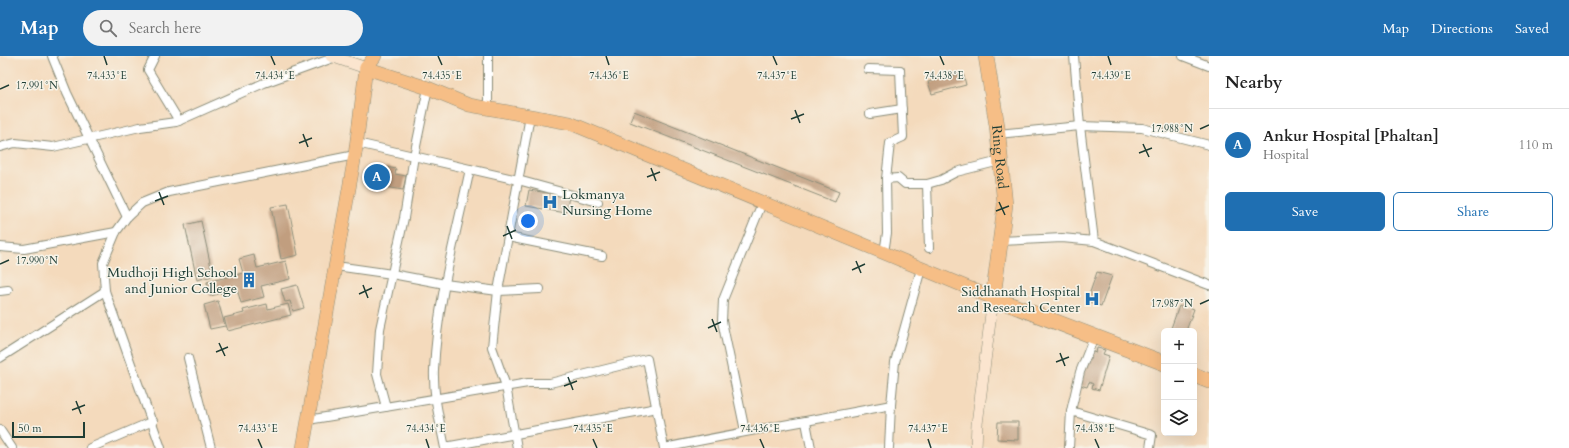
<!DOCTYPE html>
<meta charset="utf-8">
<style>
:root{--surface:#fff;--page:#f2f2f2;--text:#222;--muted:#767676;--line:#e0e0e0;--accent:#1f6fb2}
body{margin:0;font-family:Cardo,serif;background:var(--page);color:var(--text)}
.controls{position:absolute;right:12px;bottom:12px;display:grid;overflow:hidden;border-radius:6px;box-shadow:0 4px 16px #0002}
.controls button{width:36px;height:36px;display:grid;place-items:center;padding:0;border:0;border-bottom:1px solid var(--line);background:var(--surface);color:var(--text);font:20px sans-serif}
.scale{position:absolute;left:12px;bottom:10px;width:73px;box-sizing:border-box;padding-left:4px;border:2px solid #1f3d34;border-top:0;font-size:11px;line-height:14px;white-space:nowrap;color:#1f3d34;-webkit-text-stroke:3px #f7f3e8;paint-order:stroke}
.you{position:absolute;left:528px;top:165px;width:14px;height:14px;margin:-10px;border:3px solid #fff;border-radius:50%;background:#1a73e8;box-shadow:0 0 0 6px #1a73e833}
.badge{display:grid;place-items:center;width:26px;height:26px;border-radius:50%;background:var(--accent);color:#fff;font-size:13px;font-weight:700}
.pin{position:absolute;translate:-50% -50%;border:2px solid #fff;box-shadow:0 1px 4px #0006}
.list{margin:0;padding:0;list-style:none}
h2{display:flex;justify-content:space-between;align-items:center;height:52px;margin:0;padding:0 16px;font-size:17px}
h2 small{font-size:13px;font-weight:400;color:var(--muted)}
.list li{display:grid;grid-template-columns:26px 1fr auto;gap:12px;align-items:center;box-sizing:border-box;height:72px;padding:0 16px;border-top:1px solid var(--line)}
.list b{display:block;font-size:15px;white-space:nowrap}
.list p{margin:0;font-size:13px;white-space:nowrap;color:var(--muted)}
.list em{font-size:13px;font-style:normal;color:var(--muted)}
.actions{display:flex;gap:8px;padding:12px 16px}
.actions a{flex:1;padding:9px 0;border:1px solid var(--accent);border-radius:6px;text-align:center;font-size:14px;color:var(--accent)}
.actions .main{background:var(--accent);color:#fff}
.icon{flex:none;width:22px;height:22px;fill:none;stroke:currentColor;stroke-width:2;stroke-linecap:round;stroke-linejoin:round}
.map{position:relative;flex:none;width:1209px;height:392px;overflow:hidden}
header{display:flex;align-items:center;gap:24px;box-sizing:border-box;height:56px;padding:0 20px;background:var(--accent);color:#fff}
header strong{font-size:19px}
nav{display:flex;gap:22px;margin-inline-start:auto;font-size:14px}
.search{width:280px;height:36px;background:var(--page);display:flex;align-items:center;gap:10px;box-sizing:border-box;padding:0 14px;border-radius:22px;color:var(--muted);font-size:15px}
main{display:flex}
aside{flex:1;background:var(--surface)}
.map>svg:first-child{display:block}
.building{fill:#c19e7f}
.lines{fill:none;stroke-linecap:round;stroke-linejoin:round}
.street-casing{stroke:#8a8c78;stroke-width:10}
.secondary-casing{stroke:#8a8c78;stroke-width:12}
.primary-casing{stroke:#8a8c78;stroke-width:14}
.highway-casing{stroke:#8a8c78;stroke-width:16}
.street{stroke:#fff;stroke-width:8}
.secondary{stroke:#fbe5cf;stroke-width:11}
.primary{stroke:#f6be86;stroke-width:13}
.highway{stroke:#f6be86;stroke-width:15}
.ticks{fill:none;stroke:#1f3d34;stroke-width:1.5}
.labels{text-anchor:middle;stroke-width:3;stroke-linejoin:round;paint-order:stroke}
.street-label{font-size:14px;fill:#1f3d34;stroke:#f7f3e8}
.poi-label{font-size:14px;fill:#1f3d34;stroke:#f7f3e8;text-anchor:end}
.ticks-label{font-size:10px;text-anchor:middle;fill:#1f3d34;stroke:#f7f3e8;stroke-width:3;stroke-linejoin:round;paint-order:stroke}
</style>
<header>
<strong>Map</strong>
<div class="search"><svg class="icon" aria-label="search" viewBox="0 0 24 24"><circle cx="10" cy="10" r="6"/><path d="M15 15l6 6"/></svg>Search here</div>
<nav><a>Map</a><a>Directions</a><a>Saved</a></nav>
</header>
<main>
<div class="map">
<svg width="1209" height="392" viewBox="0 0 1209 392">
<rect width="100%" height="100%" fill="#f7f3e8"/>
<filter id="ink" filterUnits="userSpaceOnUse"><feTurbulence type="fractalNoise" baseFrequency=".025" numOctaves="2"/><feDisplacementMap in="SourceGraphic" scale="8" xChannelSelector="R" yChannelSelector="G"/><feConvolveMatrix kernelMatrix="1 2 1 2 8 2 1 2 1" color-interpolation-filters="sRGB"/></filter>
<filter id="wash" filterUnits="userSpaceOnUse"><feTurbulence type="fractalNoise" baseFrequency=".012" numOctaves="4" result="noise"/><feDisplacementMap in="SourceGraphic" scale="16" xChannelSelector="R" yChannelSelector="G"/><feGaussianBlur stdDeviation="0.9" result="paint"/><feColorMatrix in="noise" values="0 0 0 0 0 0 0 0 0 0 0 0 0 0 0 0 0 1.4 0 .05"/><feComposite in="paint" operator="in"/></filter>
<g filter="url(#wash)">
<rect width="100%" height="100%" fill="#f4dabc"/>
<g id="blocks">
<g class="building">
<path d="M963,17l3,12 -34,9 -4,-12z"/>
<path d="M634,55l205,81 -4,10 -205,-80z"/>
<path d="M386,111l10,2 -1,5 11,2 -3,14 -17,-3 1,-4h-3l-1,5 -17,-4 3,-16 16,3z"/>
<path d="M529,134l40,6 -3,17 -40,-7z"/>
<path d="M288,148l10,51 -17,4 -10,-52z"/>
<path d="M201,165l12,55 -16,4 -12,-55z"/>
<path d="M254,199l3,13 29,-7 4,18 -29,7 3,11 -23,6 -4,-14 -27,7 -3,-14 36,-9 -4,-14z"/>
<path d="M1097,216l15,4 -11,30 -14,-5z"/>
<path d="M297,229l7,23 -11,3 -3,-10 -5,1 -4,-13z"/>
<path d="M218,245l7,25 -15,3 -6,-24z"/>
<path d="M1185,247l4,1 -1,3 6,2 -8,22h-16l9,-25 4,2z"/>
<path d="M267,248l1,5 20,-5 3,11 -63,16 -4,-13 20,-5 -1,-3z"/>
<path d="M1097,292l8,2 -2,4 6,2 -10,34 -7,-2 1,-4 -4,-2 -2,5 -7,-2 10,-34 6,2z"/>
<path d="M998,366h20v18l-21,-1z"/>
</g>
</g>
</g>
<g filter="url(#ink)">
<use href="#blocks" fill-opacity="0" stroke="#8a8c78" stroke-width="1"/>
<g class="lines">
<defs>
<g id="street">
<path d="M52,0l15,37 60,124"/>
<path d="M155,0l-7,14 31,51"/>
<path d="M1074,0l6,70 14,115"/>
<path d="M1183,0l26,10"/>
<path d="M868,13l32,1 3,67 -13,6 -4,36 1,54 -3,20"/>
<path d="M488,52v-52"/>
<path d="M870,58l32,-5"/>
<path d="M998,78l82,-8 62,2 67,17"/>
<path d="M357,87l161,37 80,22"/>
<path d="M0,91l15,-4 38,4 87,-20 36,-5 88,-39 69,-25"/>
<path d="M886,123l12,-1 7,6h22l14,-4 15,-8 44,-11"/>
<path d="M927,128l2,64"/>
<path d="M508,181l94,19"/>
<path d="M1000,185l62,-3 32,3 115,44"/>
<path d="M0,191l24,2 92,-17"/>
<path d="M336,210l56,8 53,10 53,7 42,-2"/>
<path d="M0,235l8,-1"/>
<path d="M0,302l105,-67"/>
<path d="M188,302l23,90"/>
<path d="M386,351l-9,-33 3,-45 24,-111 10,-62 14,-68"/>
<path d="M1071,355l9,-39 14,-35"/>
<path d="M308,364l220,-37h22l97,-24 17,89"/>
<path d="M806,366l5,26"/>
<path d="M0,374l12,18"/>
<path d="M745,375l-23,-110 1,-21 39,-97"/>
<path d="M445,391l212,-39"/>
<path d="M90,392l63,-27"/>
<path d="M161,392l-56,-157 -2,-28 13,-31 11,-15 15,-14 27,-11 186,-37"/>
<path d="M445,392c-5,-26 -12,-52 -11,-78 3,-68 22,-135 36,-201"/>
<path d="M517,392l-11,-62 -14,-39 6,-56 32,-175"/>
<path d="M664,392c76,-16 151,-28 227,-43"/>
<path d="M889,392l2,-43 4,-43 26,-93"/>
<path d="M1069,392l2,-37 81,24 -2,13"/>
</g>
<g id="secondary">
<path d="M331,0l35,12"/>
<path d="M976,392l1,-24 16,-126"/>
</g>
<g id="primary">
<path d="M366,12l62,20 41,17 101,18 423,175"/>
<path d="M303,392l52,-293 11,-87 9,-12"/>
</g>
<g id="highway">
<path id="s1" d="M986,0l11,70 8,79 -12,93 171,65"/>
<path d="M1194,319l15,6"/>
</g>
</defs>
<use href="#street" class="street-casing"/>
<use href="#secondary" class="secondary-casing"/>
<use href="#primary" class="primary-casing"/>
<use href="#highway" class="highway-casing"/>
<use href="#street" class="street"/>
<use href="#secondary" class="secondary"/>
<use href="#primary" class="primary"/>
<use href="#highway" class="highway"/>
</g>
</g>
<path class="ticks" d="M104,0l3,9M271,0l4,9M438,0l4,9M606,0l3,9M773,0l4,9M940,0l4,9M1108,0l3,9M0,33l9,-4M795,54l5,13M791,63l13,-5M1200,73l9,-4M303,78l5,13M299,87l13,-5M1143,88l6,13M1139,97l13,-5M651,112l5,13M647,121l13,-5M159,136l5,13M155,145l13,-5M999,146l6,13M996,155l13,-5M507,170l5,13M503,180l13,-6M856,205l5,12M0,208l9,-4M852,214l13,-6M363,229l5,13M359,238l13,-6M1200,248l9,-4M712,263l5,13M708,272l13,-6M219,287l6,13M216,296l12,-5M1060,297l5,13M1056,306l13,-5M568,321l5,13M564,330l13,-5M76,345l5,13M72,354l13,-5M258,383l4,9M426,383l3,9M593,383l4,9M760,383l4,9M928,383l3,9M1095,383l4,9"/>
<defs>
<symbol id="hospital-bare" viewBox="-9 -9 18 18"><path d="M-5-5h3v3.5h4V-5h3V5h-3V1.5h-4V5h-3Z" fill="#1f6fb2" stroke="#f7f3e8" stroke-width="2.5" paint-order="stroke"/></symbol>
<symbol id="building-bare" viewBox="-9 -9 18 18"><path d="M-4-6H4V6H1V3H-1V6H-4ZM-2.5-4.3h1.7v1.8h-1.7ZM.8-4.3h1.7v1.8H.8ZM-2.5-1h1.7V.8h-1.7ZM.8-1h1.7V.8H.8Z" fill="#1f6fb2" stroke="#f7f3e8" stroke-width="2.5" paint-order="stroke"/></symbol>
</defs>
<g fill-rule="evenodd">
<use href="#hospital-bare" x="539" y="135" width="22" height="22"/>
<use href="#building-bare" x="238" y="213" width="22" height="22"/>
<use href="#hospital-bare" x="1081" y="232" width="22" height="22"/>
</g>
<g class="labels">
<g class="street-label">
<text dy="5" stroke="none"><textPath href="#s1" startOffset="102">Ring Road</textPath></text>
</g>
<g class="poi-label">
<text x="562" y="143" text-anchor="start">Lokmanya<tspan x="562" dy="16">Nursing Home</tspan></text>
<text x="237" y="221">Mudhoji High School<tspan x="237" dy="16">and Junior College</tspan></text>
<text x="1080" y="240">Siddhanath Hospital<tspan x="1080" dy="16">and Research Center</tspan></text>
</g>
</g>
<g class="ticks-label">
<text x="107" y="23">74.433°E</text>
<text x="275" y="23">74.434°E</text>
<text x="442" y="23">74.435°E</text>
<text x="609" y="23">74.436°E</text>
<text x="777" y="23">74.437°E</text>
<text x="944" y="23">74.438°E</text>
<text x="1111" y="23">74.439°E</text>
<text x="37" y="33">17.991°N</text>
<text x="1172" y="76">17.988°N</text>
<text x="37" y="208">17.990°N</text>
<text x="1172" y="251">17.987°N</text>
<text x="258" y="376">74.433°E</text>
<text x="426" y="376">74.434°E</text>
<text x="593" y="376">74.435°E</text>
<text x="760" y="376">74.436°E</text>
<text x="928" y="376">74.437°E</text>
<text x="1095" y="376">74.438°E</text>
</g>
</svg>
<div class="controls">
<button>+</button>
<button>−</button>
<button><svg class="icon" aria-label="layers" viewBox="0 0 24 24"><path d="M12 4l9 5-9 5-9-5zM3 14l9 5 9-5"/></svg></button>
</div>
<div class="scale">50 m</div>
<div class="you"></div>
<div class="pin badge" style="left:377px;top:121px">A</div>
</div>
<aside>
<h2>Nearby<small></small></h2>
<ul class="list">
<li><span class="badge">A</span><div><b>Ankur Hospital [Phaltan]</b><p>Hospital</p></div><em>110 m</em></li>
</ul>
<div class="actions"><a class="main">Save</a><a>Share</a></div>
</aside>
</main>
